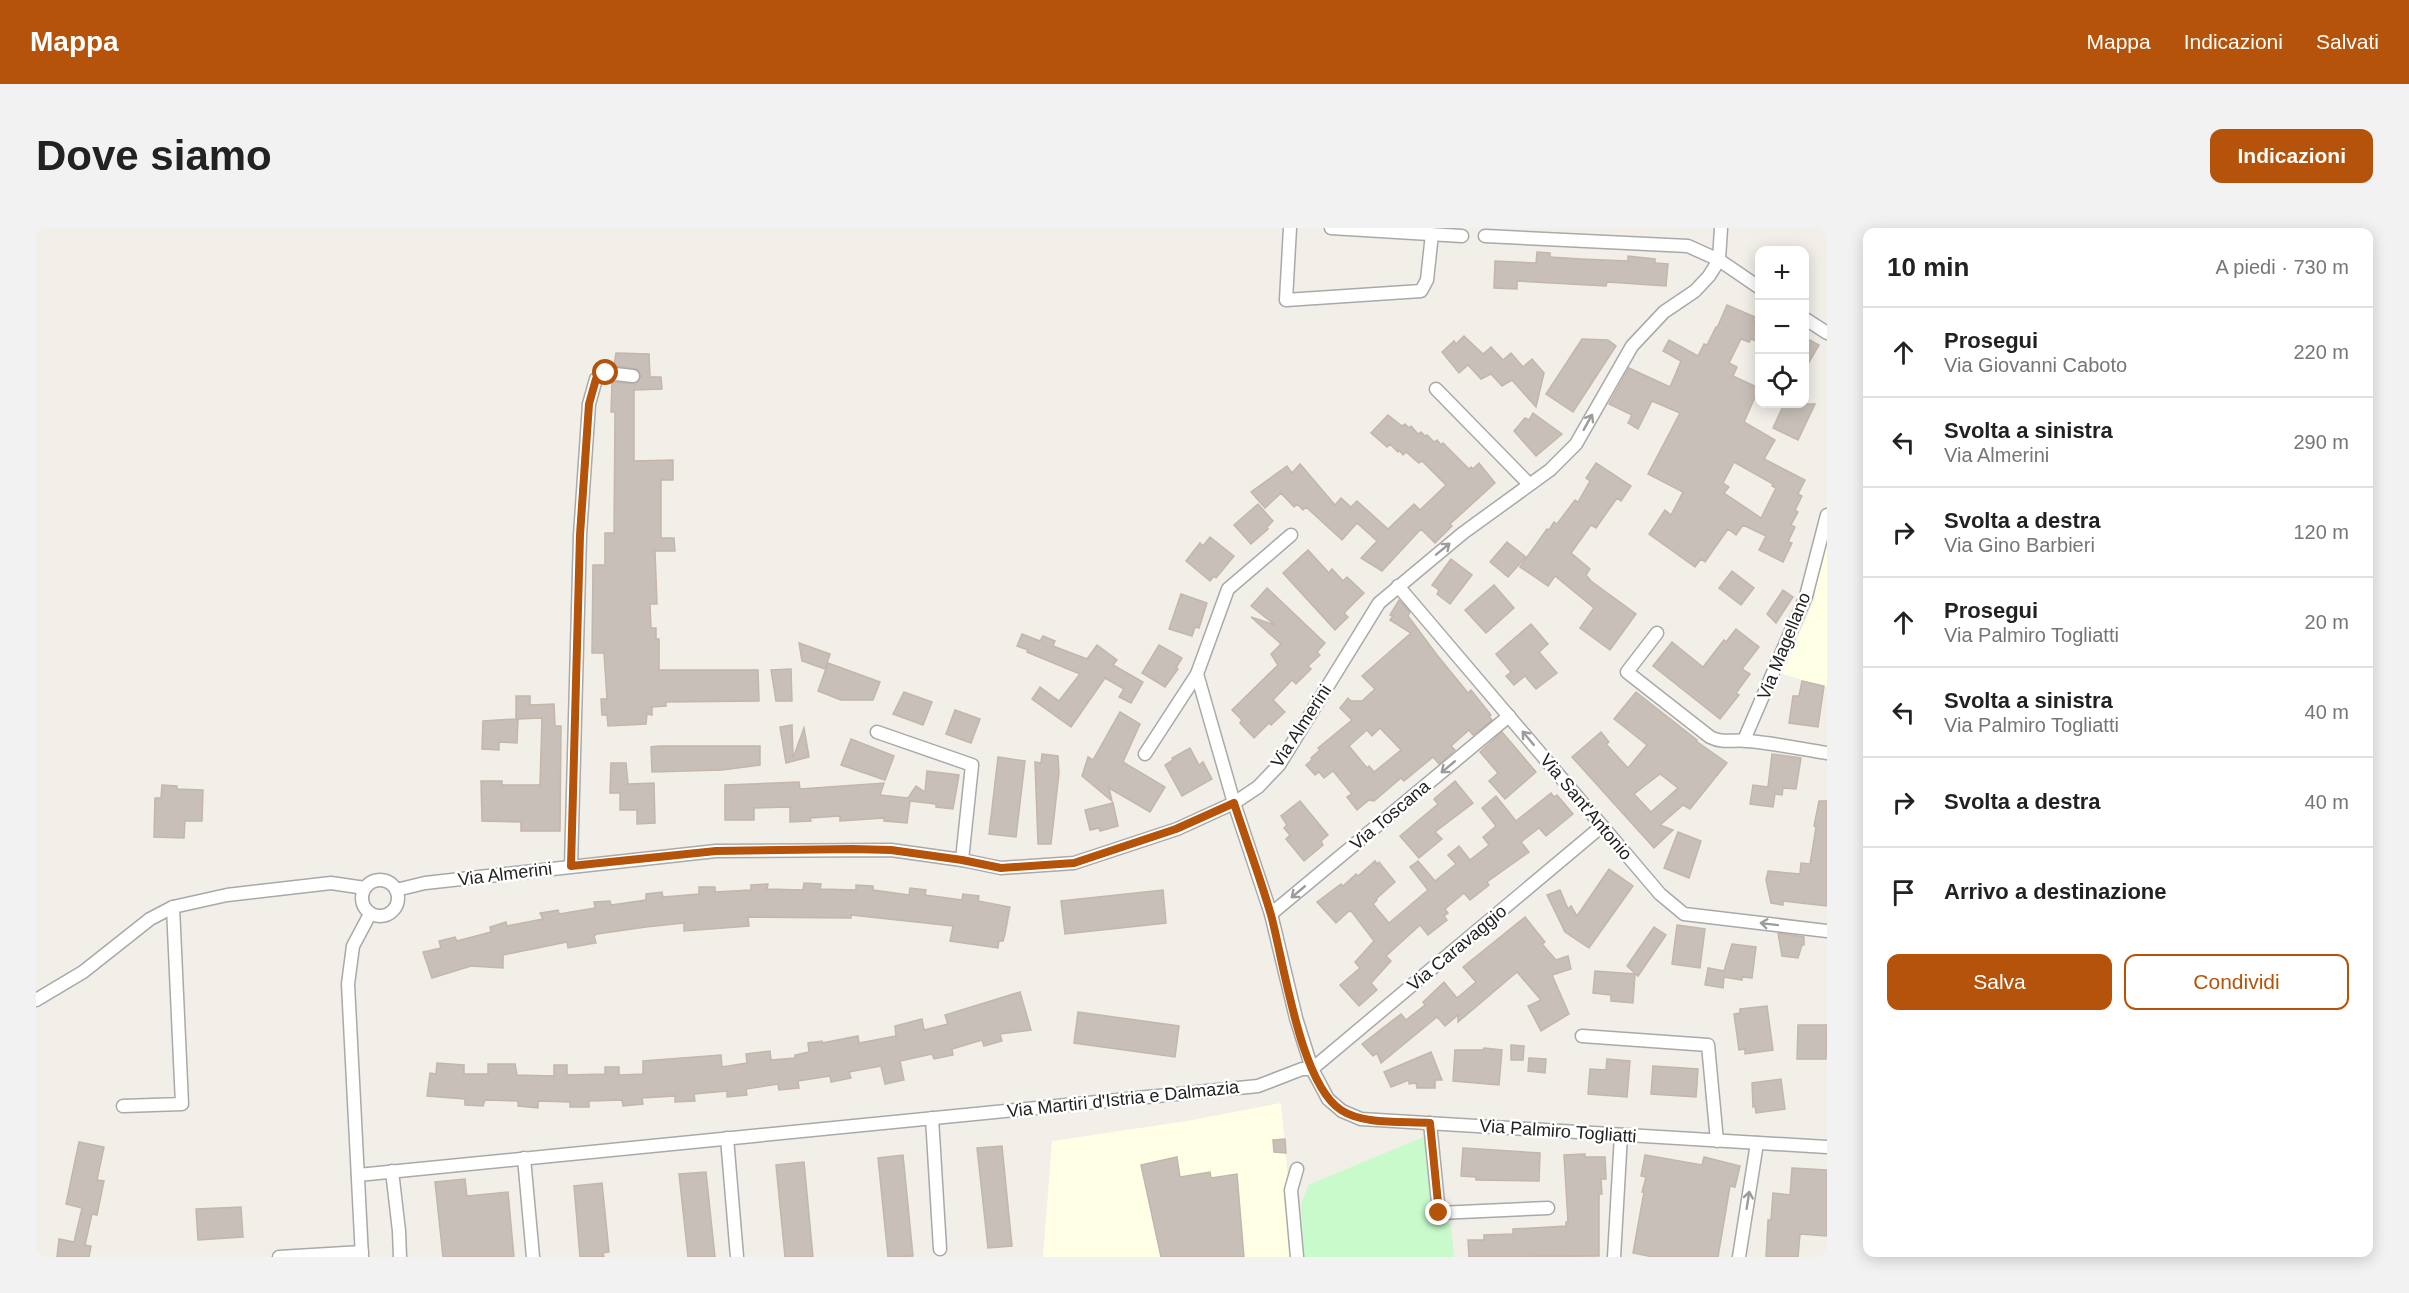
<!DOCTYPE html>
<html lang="it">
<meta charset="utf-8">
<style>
:root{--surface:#fff;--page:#f2f2f2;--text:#222;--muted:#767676;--line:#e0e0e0;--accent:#b45309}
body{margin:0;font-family:Arial,sans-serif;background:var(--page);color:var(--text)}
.controls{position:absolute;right:18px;top:18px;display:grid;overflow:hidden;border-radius:12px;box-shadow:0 3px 15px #0003}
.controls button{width:54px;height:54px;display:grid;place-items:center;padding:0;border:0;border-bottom:2px solid var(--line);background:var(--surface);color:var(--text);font:30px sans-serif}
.stop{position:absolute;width:18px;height:18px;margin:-14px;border:4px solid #b45309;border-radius:50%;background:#fff}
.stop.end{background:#b45309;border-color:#fff;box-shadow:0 2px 6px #0008}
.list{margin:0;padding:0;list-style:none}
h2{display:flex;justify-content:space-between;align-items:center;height:78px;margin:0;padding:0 24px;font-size:26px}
h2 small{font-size:20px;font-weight:400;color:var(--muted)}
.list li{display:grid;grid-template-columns:39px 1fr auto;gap:18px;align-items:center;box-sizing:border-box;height:90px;padding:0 24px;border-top:2px solid var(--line)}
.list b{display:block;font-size:22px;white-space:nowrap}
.list p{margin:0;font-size:20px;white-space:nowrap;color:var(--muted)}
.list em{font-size:20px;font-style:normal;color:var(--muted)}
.actions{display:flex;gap:12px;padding:18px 24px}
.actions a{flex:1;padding:14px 0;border:2px solid var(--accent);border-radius:12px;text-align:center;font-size:21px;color:var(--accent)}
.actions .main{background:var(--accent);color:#fff}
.icon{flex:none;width:33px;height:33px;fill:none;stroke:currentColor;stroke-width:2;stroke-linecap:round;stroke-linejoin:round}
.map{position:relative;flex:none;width:1791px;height:1029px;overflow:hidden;border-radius:12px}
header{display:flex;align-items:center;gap:36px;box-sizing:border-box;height:84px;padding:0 30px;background:var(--accent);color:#fff}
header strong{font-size:28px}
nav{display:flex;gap:33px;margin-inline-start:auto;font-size:21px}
.intro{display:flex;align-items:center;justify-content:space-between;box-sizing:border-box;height:144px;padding:0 36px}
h1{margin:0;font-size:42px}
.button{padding:15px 27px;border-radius:12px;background:var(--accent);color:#fff;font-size:21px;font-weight:700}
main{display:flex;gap:36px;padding:0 36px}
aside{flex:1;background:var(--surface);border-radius:12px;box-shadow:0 3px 15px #0003}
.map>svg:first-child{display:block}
.education{fill:#ffffe5}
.park{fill:#c8facc}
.building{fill:#c7bfb8;stroke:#c4b6ab;stroke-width:1.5;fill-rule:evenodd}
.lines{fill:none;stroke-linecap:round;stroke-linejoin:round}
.minor-casing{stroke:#a9a9a9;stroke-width:15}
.minor{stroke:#fff;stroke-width:12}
.oneway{stroke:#9c9c9c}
.route{stroke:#b45309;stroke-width:8}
.labels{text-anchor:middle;stroke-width:5;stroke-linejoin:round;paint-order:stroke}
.street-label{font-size:18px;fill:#222;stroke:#fff}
</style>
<header>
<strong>Mappa</strong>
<nav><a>Mappa</a><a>Indicazioni</a><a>Salvati</a></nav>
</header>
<div class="intro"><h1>Dove siamo</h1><a class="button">Indicazioni</a></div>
<main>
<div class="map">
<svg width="1791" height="1029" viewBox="0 0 1791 1029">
<rect width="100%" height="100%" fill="#f2efe9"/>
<g class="education">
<path d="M1791,318v141l-45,-13 33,-76 4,-51z"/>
<path d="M1245,875l14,154h-252l9,-116 135,-20z"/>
</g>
<path class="park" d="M1390,908l15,80 3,6 7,3 3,32h-150l-3,-52 7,-20z"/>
<g class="building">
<path d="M1501,24l13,1v4l31,2 47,2v-5l27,3v4l13,1 -2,22 -59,-4 -1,4 -89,-5v8l-23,-1 1,-27 41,2z"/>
<path d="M1691,77l28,12 -2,3 7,3v11l-4,7 -5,-2 -2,3 -8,-3 -12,24 8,4 -4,9 26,12 -15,34 31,18 -11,19 41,21 -7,14 4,2 -7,14 3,2 -7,13 4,2 -7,15 4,1 -9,19 -24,-12 7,-14 -23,-11 -7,10 -8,-6 -23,33 -4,-3 -6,8 -46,-33 16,-24 6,5 12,-23 -35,-18 32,-61 -28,-12 -14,28 -10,-6 4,-8 -23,-11 20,-36 41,19 11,-26 -18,-10 6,-11 29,16 6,-12 3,1 9,-18 1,1zM1698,234l39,22 -1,2 4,2 -15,30 -37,-25 5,-6 -6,-4z"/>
<path d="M1428,108l19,18 8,-7 12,13 8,-7 12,14 9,-8 12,14 -8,34 -24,-27 -10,6 -11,-12 -10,5 -13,-14 -9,8 -17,-21 12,-11 2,3z"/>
<path d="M1768,109l15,8 -15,26z"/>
<path d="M1546,111l26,1 8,6 -43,66 -27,-18z"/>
<path d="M580,125l33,1 1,23h11l1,12 -28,1v71l39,-1v20h-12v58h13l1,13h-20l2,53h-7l1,24h5v11h3v31h99l1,31 -93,1v4l-14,1v8l-5,-1 -1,10 -38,2 -1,-11h-5l-1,-16h6l-3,-46h-12l1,-88h12v-32h9l1,-121h-4l1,-30 24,2 5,-8 -4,-7 -23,-3z"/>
<path d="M1748,176h31l-17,36 -25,-12z"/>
<path d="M1497,185l29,21 -26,22 -22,-25 11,-13 4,2z"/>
<path d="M1352,187l14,11 3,-2 4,4 2,-2 7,8 3,-2 4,4 2,-1 7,7 3,-2 4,5 2,-2 26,26 2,-2 2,2 6,-6 16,20 -45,41 2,2 -17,17 -14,-14 -39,42 -21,-13 16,-17 -20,-18 -15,17 -36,-33 -3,3 -6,-6 -3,3 -13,-14 -16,15 -14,-16 36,-26 5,7 8,-9 35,41 6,-7 10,9 6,-6 31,28 26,-25 6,6 26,-25 -24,-24 -3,2 -13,-11 -3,3 -4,-5 -1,2 -8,-8 -3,3 -16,-14z"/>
<path d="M1560,235l35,23 -10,15 -4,-3 -21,30 -5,-3 -20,28 19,16 -4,6 5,6 45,33 -26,36 -30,-22 14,-20 -39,-32 -7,10 -28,-19 27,-38 2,1 5,-8 3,2 18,-24 3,2 12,-21 -4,-3z"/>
<path d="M1222,276l15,17 -6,6 1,2 -17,15 -17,-19z"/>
<path d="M1174,309l24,19 -18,22 -2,-2 -4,5 -24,-20 14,-18 3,3z"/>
<path d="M1471,314l19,15 -18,20 -18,-15z"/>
<path d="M1272,322l21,23 3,-4 11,12 4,-4 17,16 -20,20 4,4 -13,13 -52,-57z"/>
<path d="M1415,331l21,16 -22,29 -13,-10 2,-4 -7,-5z"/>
<path d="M1696,343l22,17 -13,17 -22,-17z"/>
<path d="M1458,357l20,23 -28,25 -21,-23z"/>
<path d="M1231,360l58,55 -8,9 3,3 -12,11 3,3 -15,15 -4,-4 -19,20 12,12 -14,13 -2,-2 -15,15 -14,-15 2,-3 -10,-10 46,-45 -7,-11 10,-10 -30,-27 24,8 -24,-19z"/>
<path d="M1747,362l10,7 -17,26 -9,-9z"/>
<path d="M1145,366l26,9 -8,25 -4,-1 -3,9 -23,-7z"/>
<path d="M1363,372l11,12 -2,4 29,39 31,38 3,-3 20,25 -2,1 3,4 -19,15 -4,-5 -18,16 4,4 -16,14 -6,-7 -29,24 -3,-3 -27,23 -5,-1 -12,10 -10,-13 5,-3 -19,-23 -9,7 -5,-6 -4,3 -9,-10 6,-5 -1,-2 9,-8 -2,-2 34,-28 -12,-12 8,-10 3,3h11l13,-12 -13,-13 49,-43 -21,-13 3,-4 -3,-1zM1344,500l21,22 -27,22 -5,-6 -2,2 -18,-22 18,-16 5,6z"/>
<path d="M1495,396l17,20 -9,8 18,21 -21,16 -11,-13 -11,9 -8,-9 5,-4 -15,-18z"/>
<path d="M1700,401l23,18 -17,22 8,5 -14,19 3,2 -19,24 -67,-53 19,-24 31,25 21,-27 2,2z"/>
<path d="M986,406l18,7 3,-5 12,5 -2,5 34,13 10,-14 20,15 -4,5 30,17 -12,21 -12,-6 5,-8 -19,-11 -34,49 -39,-28 8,-12 19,14 21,-27 -53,-22 1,-2 -11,-4z"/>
<path d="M763,415l31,11 -5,15 -23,-8z"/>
<path d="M1123,417l23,13 -6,10 2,1 -13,18 -23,-14z"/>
<path d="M792,435l52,19 -7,18h-32l-23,-9z"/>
<path d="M755,441l1,32h-16l-5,-31z"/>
<path d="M1766,453l22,5 -6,41 -29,-4 4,-27h6z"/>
<path d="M868,464l28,10 -9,23 -30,-11z"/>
<path d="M1600,464l61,48 -1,1 31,22 -37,46 -7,-4 -23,20 13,5 -19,18 -82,-91 29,-25 8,10 -3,2 22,24 19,-23 -33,-26zM1624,546l18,14 -27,24 -17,-18z"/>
<path d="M480,468h14v9l24,-1 1,22h6l-1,105h-39v-9l-39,-1 -1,-40h21v4h38l2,-67 -24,1 -1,24 -18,-1v8l-17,-1 1,-28 33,-2z"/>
<path d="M919,482l25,9 -9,24 -25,-9z"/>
<path d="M1084,484l20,12 -17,38 42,25 -15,25 -41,-24 3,13 -30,-25 6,-19 5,3z"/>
<path d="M756,497l1,33 11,-30 5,29 -23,6 -6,-36z"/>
<path d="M1466,504l34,40 -31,27 -16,-18 9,-8 -18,-21z"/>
<path d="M815,511l43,17 -9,24 -44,-15z"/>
<path d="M623,518h101v19l-38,5 -70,2 -1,-25z"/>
<path d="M1154,520l9,17 4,-3 9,17 -30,17 -17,-31 8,-5 -1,-2z"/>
<path d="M1006,526l16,2 1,17 -8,71h-13l-3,-82 6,1z"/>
<path d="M1736,526l29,4 -5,31 -13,-1 -1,7 -7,-1 -2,13 -23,-3 3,-19 15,2z"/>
<path d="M962,529l27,4 -9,76 -27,-3z"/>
<path d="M575,535h15l2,21 26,-1 1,40 -18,1v-14h-17v-17h-10z"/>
<path d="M891,543l32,4 -6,34 -17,-2v-3l-26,-3 -3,22 -23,-2v-3l-44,3v-5l-30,2 1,3 -21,1v-15l-36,1v12h-29v-35l74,-3 1,7 84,-6 -4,12 28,3 8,-12 9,6z"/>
<path d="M1419,553l18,22 -38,29 7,7 -23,19 -19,-22 38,-32 -4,-5z"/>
<path d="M126,557l15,1v3l26,1 -1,31h-17l-1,17 -30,-1 1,-39h6z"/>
<path d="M1515,565l3,4 3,-2 16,19 -27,22 -7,-8 -18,14 8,10 -42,30 2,3 -19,15 -6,-7 -19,16 3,4 -4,3 3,4 -19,15 -8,-10 -34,31 5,5 -20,22 6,7 -18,16 -19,-21 20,-17 -5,-6 19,-21 -22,-29 -3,-1 -13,12 -19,-21 24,-18 2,2 13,-12 2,2 17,-15 2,3 2,-2 16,20 -19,17 1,1 -4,4 16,19 39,-33 -18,-23 8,-6 17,20 21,-17 -8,-9 11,-9 11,14 19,-15 -6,-8 13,-11 -14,-18 14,-12 20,25z"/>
<path d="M1264,573l28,34 -7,6 2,4 -19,16 -18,-22 4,-4 -6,-7 3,-3 -6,-9z"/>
<path d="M1783,573h8v105l-44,-5v4l-12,-2 -5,-23 2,-9 32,3 1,-11 9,1 6,-37 -2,-1z"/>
<path d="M1077,575l5,23 -18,5 -1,-3 -9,2 -5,-20z"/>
<path d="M1642,604l23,9 -12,37 -25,-10z"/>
<path d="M1573,641l24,17 -44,62 -24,-16 -18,-37 13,-5 8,19 3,-3 6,10z"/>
<path d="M768,655l17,1 -1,5 36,1v-5l17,1v4l36,5 1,-7 16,2 -1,5 37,5 1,-6 16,2 -1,5 32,6 -5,27 -2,7h-4l-1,7 -48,-7 3,-15 -102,-11v3l-103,-1 1,9 -65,5v-8l-38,4 -49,7 -3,2 2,7 -28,5 -1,-6 -64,13v13l-32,-2 -39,12 -9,-26 18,-4 -2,-7 16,-4 2,4 34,-9 -1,-5 16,-5 1,4 36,-7 -3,-6 18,-3 1,4 36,-6 -1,-6 16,-1 1,4 35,-5v-6l16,-2 1,5 36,-3v-7h16v5l36,-2v-5l17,-1 -1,5 36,1z"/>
<path d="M1127,662l3,33 -101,11 -4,-33z"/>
<path d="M1489,689l20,25 -3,2 14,16 12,-4 3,13 -19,6 17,39 -28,17 -13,-25 13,-6 -24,-28 -59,50v-7l-13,11 -8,-9 -56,46 -4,-10 -4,3 -11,-12 39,-30 5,6 19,-15 -2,-3 21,-20 13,16 19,-16 -13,-15z"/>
<path d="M1641,697l28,4 -5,39 -28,-4z"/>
<path d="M1618,699l12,8 -28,41 -11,-10z"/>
<path d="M1742,705l26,4v8h-2l-4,13 -16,-2z"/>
<path d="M1696,716l24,3 -4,31 -10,-1v3l-18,-3 -1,11 -18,-3 3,-17 16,3z"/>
<path d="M1559,743l40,3 -2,29 -22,-2v-6l-18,-2z"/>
<path d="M984,764l11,38 -31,4 2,7 -18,5 -2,-6 -30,9 1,6 -19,4 -2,-5 -32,7 4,19 -19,4 -4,-18 -32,6 2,6 -20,4 -1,-6 -32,5 1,7 -20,2 -1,-6 -32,5 1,6 -20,2v-6l-33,3 1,7 -20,1v-6l-33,2 1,6 -20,2 -1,-6 -33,1v6h-19v-5l-32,-1v7l-20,-2v-5l-33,-1 -2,6 -18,-1v-6l-38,-3 3,-23 6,1 1,-11 27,2v9h24v-10h27l2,11 37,1v-11h13v10l38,-1v-7h14v8l24,-1v-13l78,-6 1,12 25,-4 -1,-9 24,-3 1,9 24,-2v-3l14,-3 -1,-9 14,-2v2l36,-7 1,7 37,-7 -1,-10 27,-7 2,11 24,-6 -3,-9z"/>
<path d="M1731,778l6,44 -28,4v-5l-6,1 -5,-36 6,-1v-4z"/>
<path d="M1042,784l101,14 -4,31 -101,-14z"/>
<path d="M1762,797h29l-1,34h-29z"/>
<path d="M1475,817l13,1 -1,14h-12z"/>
<path d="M1448,820l18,2 -3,35 -46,-4 2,-31h28z"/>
<path d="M1395,824l11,28h-7v8h-18l-1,-5 -7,1v-4l-18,7 -7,-15z"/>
<path d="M1493,830l17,1 -1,14 -17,-2z"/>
<path d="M1571,831l23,2 -3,36 -39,-3 2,-25 16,1z"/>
<path d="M1617,838l45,3 -2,28 -45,-3z"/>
<path d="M1745,851l4,30 -29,4 -1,-7 -2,1 -1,-24z"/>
<path d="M1249,911l1,14 -12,-1 -1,-12z"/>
<path d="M43,914l25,5 -7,33 7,1 -7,34 -5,-1 -7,31 6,1 -2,11h-32l2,-18 15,3 8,-34 -16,-4z"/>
<path d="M966,918l10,100 -24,2 -11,-100z"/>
<path d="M1427,920l77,5 -1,28 -63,-1v-3l-15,-1z"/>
<path d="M1549,926v3h20l1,22h-5l1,15h-3v62l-130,1 -1,-17h16v-5l29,-1v-5l53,-3v-4h2l-4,-67z"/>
<path d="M867,927l10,101 -25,1 -10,-99z"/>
<path d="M1609,927l57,10 2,-8 36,9 -5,21 -5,-1 -12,71h-65l-20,-4 11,-61h-2l4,-15 -5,-1z"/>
<path d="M1141,929l3,20 30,-5 1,6 26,-4 7,83h-83l-20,-92z"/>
<path d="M768,934l9,95h-28l-9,-92z"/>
<path d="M1756,940l35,2v66l-27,-2 -2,23h-32l2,-37h3l2,-27 17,2z"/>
<path d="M670,944l9,85h-27l-9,-83z"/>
<path d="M429,951l2,17 41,-4 6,65h-71l-8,-75z"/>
<path d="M566,955l7,69 -6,1 1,4h-24l-6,-71z"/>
<path d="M205,979l2,30 -45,3 -2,-31z"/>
</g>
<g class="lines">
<defs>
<g id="minor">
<path d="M1254,0l-4,72 135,-9 6,-11 5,-46"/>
<path d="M1295,0l131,8"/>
<path d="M1449,8l203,10 31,14 41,28"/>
<path d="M1768,90l23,15"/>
<path d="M1400,161l93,95"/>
<path d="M1255,307l-63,54 -31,85 37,129 37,111 25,104 16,51 16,30 14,12 19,8 466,28"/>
<path d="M1362,358l262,308 24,20 143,17"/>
<path d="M1621,405l-30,39 83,65c14,7 23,2 37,4 27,2 54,8 80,12"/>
<path d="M841,504l95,33 -10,95"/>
<path d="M1708,512l62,-144 21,-81"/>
<path d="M1109,526l52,-80"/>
<path d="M535,638l9,-331 9,-131 7,-25 10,-6 27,3"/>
<circle cx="344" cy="670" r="18"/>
<path d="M360,662l29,-7 291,-32 175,-1 71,10 39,8 73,-5 103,-34 57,-26 24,-16 21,-22 100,-162 84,-70 87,-63 26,-26 56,-98 32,-34 31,-21 14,-15 10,-16 2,-32"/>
<path d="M1235,686l238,-198"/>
<path d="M0,772l47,-28 67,-53 23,-12 54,-12 104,-12 34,5"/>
<path d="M1546,808l126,9 9,96"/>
<path d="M1276,841l290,-243"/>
<path d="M87,878l59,-2 -9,-197"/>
<path d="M896,890l8,131"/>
<path d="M1394,895l9,90 109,-5"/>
<path d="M691,910l10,119"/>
<path d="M488,930l9,99"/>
<path d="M1261,941l-6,21 6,67"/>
<path d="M356,943l7,60 1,26"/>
<path d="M322,947l900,-89 44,-17h10"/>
<path d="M243,1029l83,-5"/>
<path d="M326,1029l-14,-273 5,-38 17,-32"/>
<path d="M1578,1029l7,-122"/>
<path d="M1703,1029l18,-114"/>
</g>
</defs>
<use href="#minor" class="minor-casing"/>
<use href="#minor" class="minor"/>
</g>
<defs><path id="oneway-shaft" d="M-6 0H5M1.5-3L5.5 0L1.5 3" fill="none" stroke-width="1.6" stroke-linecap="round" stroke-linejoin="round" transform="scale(1.5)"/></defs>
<g class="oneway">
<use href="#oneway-shaft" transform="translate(1552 194) rotate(-61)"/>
<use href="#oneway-shaft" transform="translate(1407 321) rotate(-39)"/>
<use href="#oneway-shaft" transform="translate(1492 510) rotate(-130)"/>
<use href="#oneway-shaft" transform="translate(1412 539) rotate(140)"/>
<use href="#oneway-shaft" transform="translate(1262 664) rotate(140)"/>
<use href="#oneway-shaft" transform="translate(1733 696) rotate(-173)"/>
<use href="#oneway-shaft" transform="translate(1712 972) rotate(-81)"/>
</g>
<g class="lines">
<path class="route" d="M570,145l-10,6 -7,25 -9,131 -9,331 145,-15 136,-2 39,1 71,10 39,8 73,-5 102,-34 58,-26c12,37 26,74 37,112 13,48 29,168 70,195 22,15 63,11 89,13l9,90"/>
</g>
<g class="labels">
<g class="street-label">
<text transform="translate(1748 418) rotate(-68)" y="6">Via Magellano</text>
<text transform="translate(1265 498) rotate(-57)" y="6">Via Almerini</text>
<text transform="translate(1550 579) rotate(50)" y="6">Via Sant'Antonio</text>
<text transform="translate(1354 587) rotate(-40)" y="6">Via Toscana</text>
<text transform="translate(469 646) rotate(-7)" y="6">Via Almerini</text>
<text transform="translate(1421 720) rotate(-40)" y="6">Via Caravaggio</text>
<text transform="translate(1087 871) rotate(-6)" y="6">Via Martiri d'Istria e Dalmazia</text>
<text transform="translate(1522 903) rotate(4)" y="6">Via Palmiro Togliatti</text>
</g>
</g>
</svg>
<div class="controls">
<button>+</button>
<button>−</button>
<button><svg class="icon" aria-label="locate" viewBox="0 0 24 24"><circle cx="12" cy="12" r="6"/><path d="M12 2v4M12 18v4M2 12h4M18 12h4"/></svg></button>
</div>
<div class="stop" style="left:570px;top:145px"></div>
<div class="stop end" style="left:1403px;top:985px"></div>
</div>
<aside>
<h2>10 min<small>A piedi · 730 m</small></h2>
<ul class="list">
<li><svg class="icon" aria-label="ahead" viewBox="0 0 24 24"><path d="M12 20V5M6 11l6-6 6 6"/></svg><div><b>Prosegui</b><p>Via Giovanni Caboto</p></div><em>220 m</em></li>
<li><svg class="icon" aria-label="left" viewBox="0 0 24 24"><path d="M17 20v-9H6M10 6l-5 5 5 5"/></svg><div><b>Svolta a sinistra</b><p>Via Almerini</p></div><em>290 m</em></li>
<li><svg class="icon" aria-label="right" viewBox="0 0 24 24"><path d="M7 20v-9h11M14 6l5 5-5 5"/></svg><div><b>Svolta a destra</b><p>Via Gino Barbieri</p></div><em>120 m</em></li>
<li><svg class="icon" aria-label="ahead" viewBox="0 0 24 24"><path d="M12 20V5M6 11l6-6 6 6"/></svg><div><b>Prosegui</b><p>Via Palmiro Togliatti</p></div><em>20 m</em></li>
<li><svg class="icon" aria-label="left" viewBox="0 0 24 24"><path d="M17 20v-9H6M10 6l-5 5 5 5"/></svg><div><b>Svolta a sinistra</b><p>Via Palmiro Togliatti</p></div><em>40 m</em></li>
<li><svg class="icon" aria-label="right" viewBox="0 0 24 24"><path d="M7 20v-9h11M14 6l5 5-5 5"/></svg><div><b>Svolta a destra</b></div><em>40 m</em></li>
<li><svg class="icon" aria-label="arrive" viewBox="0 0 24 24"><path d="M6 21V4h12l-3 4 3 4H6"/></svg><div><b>Arrivo a destinazione</b></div></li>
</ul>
<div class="actions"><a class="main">Salva</a><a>Condividi</a></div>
</aside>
</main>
